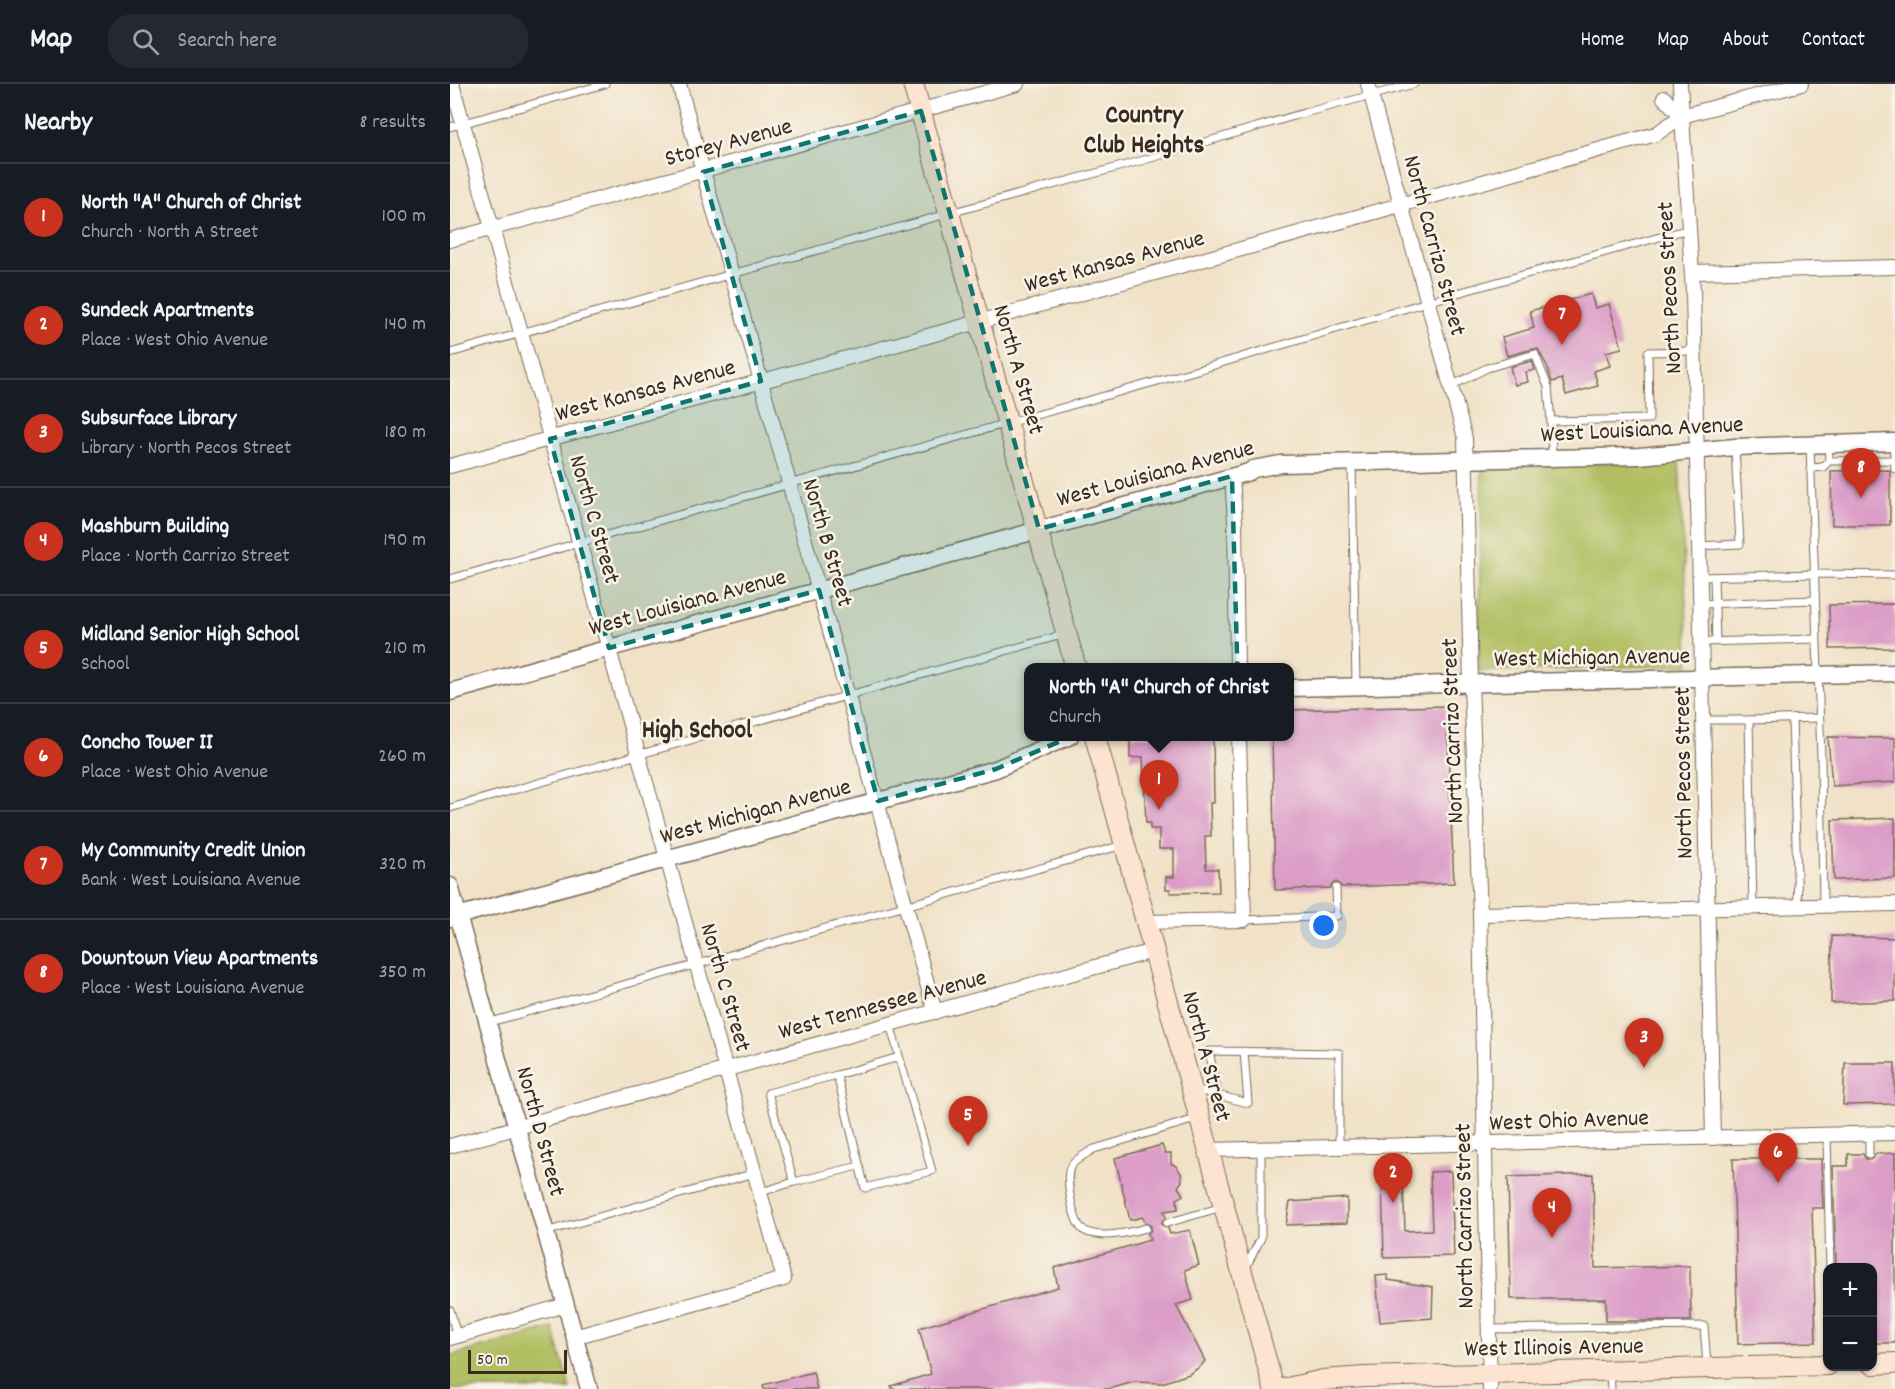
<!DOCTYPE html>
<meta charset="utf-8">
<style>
:root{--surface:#171b24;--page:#242831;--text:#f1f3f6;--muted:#9ea1a6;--line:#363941;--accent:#c8321e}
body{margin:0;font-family:Dekko,sans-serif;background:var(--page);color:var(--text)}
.controls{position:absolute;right:18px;bottom:18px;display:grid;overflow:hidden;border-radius:12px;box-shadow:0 2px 4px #0004}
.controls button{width:54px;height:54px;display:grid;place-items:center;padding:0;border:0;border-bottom:2px solid var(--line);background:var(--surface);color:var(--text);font:30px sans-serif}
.scale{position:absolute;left:18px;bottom:15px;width:99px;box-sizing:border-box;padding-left:6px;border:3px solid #3b2a1e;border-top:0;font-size:16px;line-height:21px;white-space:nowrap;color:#3b2a1e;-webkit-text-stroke:4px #f7f3e8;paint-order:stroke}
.you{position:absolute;left:874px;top:842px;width:21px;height:21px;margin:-15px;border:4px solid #fff;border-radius:50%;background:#1a73e8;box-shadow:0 0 0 9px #1a73e833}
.badge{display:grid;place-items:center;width:39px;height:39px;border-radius:50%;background:var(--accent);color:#fff;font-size:20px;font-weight:700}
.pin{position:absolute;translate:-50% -50px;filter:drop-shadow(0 2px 3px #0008)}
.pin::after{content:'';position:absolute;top:32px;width:21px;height:18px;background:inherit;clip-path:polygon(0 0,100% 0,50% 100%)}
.popup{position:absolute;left:574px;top:579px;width:270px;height:78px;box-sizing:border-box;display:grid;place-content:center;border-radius:12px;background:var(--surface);filter:drop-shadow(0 2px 4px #0005);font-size:20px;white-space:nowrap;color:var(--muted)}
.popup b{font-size:22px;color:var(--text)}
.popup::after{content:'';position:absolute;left:50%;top:100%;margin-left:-12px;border:12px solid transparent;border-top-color:var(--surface)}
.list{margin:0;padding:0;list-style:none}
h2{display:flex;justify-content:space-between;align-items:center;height:78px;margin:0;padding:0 24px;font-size:26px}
h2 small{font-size:20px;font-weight:400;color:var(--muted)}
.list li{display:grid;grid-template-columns:39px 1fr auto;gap:18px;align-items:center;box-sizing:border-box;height:108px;padding:0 24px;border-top:2px solid var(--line)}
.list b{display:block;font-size:22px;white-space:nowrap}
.list p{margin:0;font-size:20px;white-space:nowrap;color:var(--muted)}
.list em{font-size:20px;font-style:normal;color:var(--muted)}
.icon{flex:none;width:33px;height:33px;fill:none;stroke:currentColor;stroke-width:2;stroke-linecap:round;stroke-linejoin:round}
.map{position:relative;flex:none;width:1445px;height:1305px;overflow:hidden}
header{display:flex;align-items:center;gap:36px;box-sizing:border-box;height:84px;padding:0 30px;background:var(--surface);border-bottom:2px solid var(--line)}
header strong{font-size:28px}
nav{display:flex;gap:33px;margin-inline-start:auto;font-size:21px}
.search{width:420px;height:54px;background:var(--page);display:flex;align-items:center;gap:15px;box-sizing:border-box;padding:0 21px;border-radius:24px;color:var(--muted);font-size:22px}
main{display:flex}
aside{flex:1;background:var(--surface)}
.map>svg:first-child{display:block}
.green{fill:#b1bf62;stroke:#767440;stroke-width:1.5}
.building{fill:#dc9dc7}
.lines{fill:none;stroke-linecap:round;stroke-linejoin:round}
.service-casing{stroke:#7b6a59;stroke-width:9}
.minor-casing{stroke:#7b6a59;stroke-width:16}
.tertiary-casing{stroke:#7b6a59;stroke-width:19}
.secondary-casing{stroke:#7b6a59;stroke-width:22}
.service{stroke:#fff;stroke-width:7}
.minor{stroke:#fff;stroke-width:14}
.tertiary{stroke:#fff;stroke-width:16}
.secondary{stroke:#fde4d0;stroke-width:20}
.marked{fill:#0f766e;fill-opacity:0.2;stroke:#0f766e;stroke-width:4.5;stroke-dasharray:12 8;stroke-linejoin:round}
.labels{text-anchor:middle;stroke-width:5;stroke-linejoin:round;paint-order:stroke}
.street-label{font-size:24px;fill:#3b2a1e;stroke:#f7f3e8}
.neighbourhood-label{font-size:26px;font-weight:bold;fill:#3b2a1e;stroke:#f7f3e8}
</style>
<header>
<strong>Map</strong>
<div class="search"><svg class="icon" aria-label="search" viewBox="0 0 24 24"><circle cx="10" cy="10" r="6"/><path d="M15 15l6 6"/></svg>Search here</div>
<nav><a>Home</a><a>Map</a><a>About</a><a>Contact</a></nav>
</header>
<main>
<aside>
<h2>Nearby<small>8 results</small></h2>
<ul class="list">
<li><span class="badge">1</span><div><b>North &quot;A&quot; Church of Christ</b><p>Church · North A Street</p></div><em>100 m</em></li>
<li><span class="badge">2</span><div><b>Sundeck Apartments</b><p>Place · West Ohio Avenue</p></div><em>140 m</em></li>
<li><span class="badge">3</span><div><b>Subsurface Library</b><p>Library · North Pecos Street</p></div><em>180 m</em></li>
<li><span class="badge">4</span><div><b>Mashburn Building</b><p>Place · North Carrizo Street</p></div><em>190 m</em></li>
<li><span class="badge">5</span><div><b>Midland Senior High School</b><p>School</p></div><em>210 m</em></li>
<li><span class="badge">6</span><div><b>Concho Tower II</b><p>Place · West Ohio Avenue</p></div><em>260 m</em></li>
<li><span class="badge">7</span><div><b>My Community Credit Union</b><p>Bank · West Louisiana Avenue</p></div><em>320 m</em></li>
<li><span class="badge">8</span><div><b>Downtown View Apartments</b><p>Place · West Louisiana Avenue</p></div><em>350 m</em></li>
</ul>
</aside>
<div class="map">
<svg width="1445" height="1305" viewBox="0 0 1445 1305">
<rect width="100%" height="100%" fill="#f7f3e8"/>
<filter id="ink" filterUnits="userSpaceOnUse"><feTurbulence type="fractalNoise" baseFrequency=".0167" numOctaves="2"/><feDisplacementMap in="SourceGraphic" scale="12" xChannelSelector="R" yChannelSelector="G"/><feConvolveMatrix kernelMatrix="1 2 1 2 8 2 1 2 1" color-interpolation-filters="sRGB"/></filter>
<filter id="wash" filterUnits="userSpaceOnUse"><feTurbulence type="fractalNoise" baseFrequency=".008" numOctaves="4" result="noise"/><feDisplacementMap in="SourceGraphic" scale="24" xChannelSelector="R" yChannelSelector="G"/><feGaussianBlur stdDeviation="1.35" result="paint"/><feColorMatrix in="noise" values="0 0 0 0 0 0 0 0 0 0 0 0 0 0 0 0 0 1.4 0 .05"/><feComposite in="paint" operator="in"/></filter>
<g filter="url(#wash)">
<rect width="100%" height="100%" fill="#f1e2c7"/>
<g class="green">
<path d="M1229,377l10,204 -211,6 4,-205z"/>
<path d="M103,1244l17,61h-120v-33z"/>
</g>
<g id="blocks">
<g class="building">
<path d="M1141,210l4,14 14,-4 13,44 -16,4 4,14 -16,5 4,15 -32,9 -4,-16 -10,3 -5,-16 -9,-17h-5l-26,7 -5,-19 32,-9 -4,-17z"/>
<path d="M1082,277l3,9 -9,2 2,10 -13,3 -5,-18z"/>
<path d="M1440,386v55h-58l-1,-54z"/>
<path d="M1445,520v44l-65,1 -1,-44z"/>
<path d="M996,622l8,177 -112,4 -6,-5 -3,2 -3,4 -55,2 -3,-154h18v-26z"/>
<path d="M680,652h83l1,67h-4l1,33h-6l1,33h12l1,23 -49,1v-4h-4v-12h8v-28h-15v-20h-9v-6h-4l-3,-66 -13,1z"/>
<path d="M1378,653l67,1v44l-63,4z"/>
<path d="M1445,734v60l-61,2 -2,-60z"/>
<path d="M1382,852l63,2v63l-64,2z"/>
<path d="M1395,979h50v41l-52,1z"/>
<path d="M712,1061l3,8h6v10l5,3 5,7 1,8 -4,6 5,8 -6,4 1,10 -14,2 2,7 -4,3v4l6,3 2,6 20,-4 9,35 -14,5 8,30 -17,5 29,56 -5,6 -11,7 -27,9 -28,-1 -25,7h-217l-1,-3 40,-12 -12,-46 139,-41 -4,-19 96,-28 -2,-7 3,-3v-4l-6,-3 -2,-6 -13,3 -15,-62z"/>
<path d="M1445,1069v190h-23v-75h-36l-3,-102h15v-12h15l3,5 4,1 4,-3 1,-3z"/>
<path d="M1283,1075h88l2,49h-11l4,134 -78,2z"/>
<path d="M1001,1087l3,85 -70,2 -2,-81 21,-1 2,55 27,-1 -2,-58z"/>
<path d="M1143,1090l2,94 95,-2 1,55h-85v-22h-95l-3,-122z"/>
<path d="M897,1114v25l-61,2 4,-23z"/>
<path d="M938,1191v5l45,7 -1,31 -52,4 -4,-46z"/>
<path d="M363,1288l4,17h-53l-1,-4z"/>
</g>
</g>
</g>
<g filter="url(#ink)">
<use href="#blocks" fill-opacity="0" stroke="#7b6a59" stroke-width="1.5"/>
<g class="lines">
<defs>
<g id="service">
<path d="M0,43l155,-43"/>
<path d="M0,269l500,-140 194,-53 160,-47 110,-29"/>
<path d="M1001,302l36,-18 48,-14 13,33 3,34"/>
<path d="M1443,358l2,27"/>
<path d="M1360,362l11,311 2,148"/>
<path d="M1102,374l-1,-37 98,-2 -1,-67 46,-1"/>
<path d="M1379,377l65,-1"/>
<path d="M902,378l4,224"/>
<path d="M1361,384l12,-1 6,-6 -1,-18"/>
<path d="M1248,462l42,-2 -5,-97"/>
<path d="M1250,493l114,-3 81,1"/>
<path d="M1264,493l2,64"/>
<path d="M0,495l751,-210 260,-77 228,-63"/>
<path d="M1250,520l115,-4"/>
<path d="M1252,558l114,-3"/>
<path d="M1342,635l6,187"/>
<path d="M1253,636h46"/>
<path d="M0,724l615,-174"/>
<path d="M1303,823l-4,-187 70,-2"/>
<path d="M794,836l93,-4 -1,-28"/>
<path d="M37,939l636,-178"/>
<path d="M387,991l62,-18"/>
<path d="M744,1005l54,14 -4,-52"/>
<path d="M768,1011l-9,-44 130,2v95"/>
<path d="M1419,1050v20"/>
<path d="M1377,1051l3,133"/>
<path d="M344,1098l65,-16"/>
<path d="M311,1108l33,-10 -26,-89 69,-18 28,113 67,-17 -42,-147"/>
<path d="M717,1139l55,-16"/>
<path d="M696,1144c-16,4 -39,10 -56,5 -1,0 -7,-3 -8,-4 -9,-9 -18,-53 -11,-63 6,-8 15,-12 23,-17l105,-31"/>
<path d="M95,1148l210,-59"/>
<path d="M796,1183l15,-29v-89"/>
<path d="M0,1226l7,26"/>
<path d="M1039,1245l215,-3 3,39"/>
<path d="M1160,1289l1,16"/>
</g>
<g id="minor">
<path d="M2,0l332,1195 -210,58"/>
<path d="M229,0l256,928"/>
<path d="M918,0l97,354 6,245 9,231 10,475"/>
<path d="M1230,0l13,208 20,846"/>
<path d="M1214,14l18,18 119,-32"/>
<path d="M0,156l567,-156"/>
<path d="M1242,188l203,-5"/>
<path d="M0,382l507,-138 699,-194 26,-18"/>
<path d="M782,392l3,45 2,147"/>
<path d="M1030,830l415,-10"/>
<path d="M696,838l98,-2 -5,-184"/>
<path d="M0,1062l703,-195"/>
<path d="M758,1066l687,-17"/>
<path d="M0,1254l116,-33"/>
</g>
<g id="tertiary">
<path d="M840,604l605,-15"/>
<path d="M0,608l799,-220 4,-3 28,-5 358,-8 96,-9 160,-5"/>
<path d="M0,802l139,503"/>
<path d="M0,834l546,-149 74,-33"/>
</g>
<g id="secondary">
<path d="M463,0l163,584"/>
<path d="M645,652l179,653"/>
<path d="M1422,1280l23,-1"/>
<path d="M833,1305l40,-9 42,-3 463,-12"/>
</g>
</defs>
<use href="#service" class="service-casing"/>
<use href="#minor" class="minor-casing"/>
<use href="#tertiary" class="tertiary-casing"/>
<use href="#secondary" class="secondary-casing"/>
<use href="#service" class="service"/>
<use href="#minor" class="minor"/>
<use href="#tertiary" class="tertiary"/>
<use href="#secondary" class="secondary"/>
</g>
</g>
<path class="marked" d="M471,27l118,418 193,-53 6,214 -93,5 -82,45 -67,29 -118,32 -59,-211 -210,58 -59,-209 211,-58 -58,-209z"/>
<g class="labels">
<g class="street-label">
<text transform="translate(278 57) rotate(-15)" y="8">Storey Avenue</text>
<text transform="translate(986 161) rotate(75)" y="8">North Carrizo Street</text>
<text transform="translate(664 176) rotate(-15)" y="8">West Kansas Avenue</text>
<text transform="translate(1218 204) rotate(-93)" y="8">North Pecos Street</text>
<text transform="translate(570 285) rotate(74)" y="8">North A Street</text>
<text transform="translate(195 305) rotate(-15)" y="8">West Kansas Avenue</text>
<text transform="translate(1192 344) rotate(-3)" y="8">West Louisiana Avenue</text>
<text transform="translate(705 388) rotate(-15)" y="8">West Louisiana Avenue</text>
<text transform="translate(146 435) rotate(74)" y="8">North C Street</text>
<text transform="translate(379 458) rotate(74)" y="8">North B Street</text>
<text transform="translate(237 517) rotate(-15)" y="8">West Louisiana Avenue</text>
<text transform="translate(1142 572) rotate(-1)" y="8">West Michigan Avenue</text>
<text transform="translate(1001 647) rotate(-92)" y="8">North Carrizo Street</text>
<text transform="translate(1232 689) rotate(-91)" y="8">North Pecos Street</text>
<text transform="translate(305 726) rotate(-15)" y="8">West Michigan Avenue</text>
<text transform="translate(277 903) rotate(74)" y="8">North C Street</text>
<text transform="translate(432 919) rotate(-15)" y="8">West Tennessee Avenue</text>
<text transform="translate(758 972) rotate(75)" y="8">North A Street</text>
<text transform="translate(1119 1035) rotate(-2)" y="8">West Ohio Avenue</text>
<text transform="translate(92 1047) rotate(75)" y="8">North D Street</text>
<text transform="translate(1013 1132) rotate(-91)" y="8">North Carrizo Street</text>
<text transform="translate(1104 1262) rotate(-1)" y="8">West Illinois Avenue</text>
</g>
<g class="neighbourhood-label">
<text x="694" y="38">Country<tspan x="694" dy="30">Club Heights</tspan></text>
<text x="247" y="653">High School</text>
</g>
</g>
</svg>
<div class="controls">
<button>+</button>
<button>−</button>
</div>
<div class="scale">50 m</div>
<div class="you"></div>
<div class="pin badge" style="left:709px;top:726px">1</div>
<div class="popup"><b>North &quot;A&quot; Church of Christ</b>Church</div>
<div class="pin badge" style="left:943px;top:1119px">2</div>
<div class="pin badge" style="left:1194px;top:984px">3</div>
<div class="pin badge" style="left:1102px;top:1154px">4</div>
<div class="pin badge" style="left:518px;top:1062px">5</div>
<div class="pin badge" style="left:1328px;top:1099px">6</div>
<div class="pin badge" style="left:1112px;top:261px">7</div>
<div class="pin badge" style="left:1411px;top:414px">8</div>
</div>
</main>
